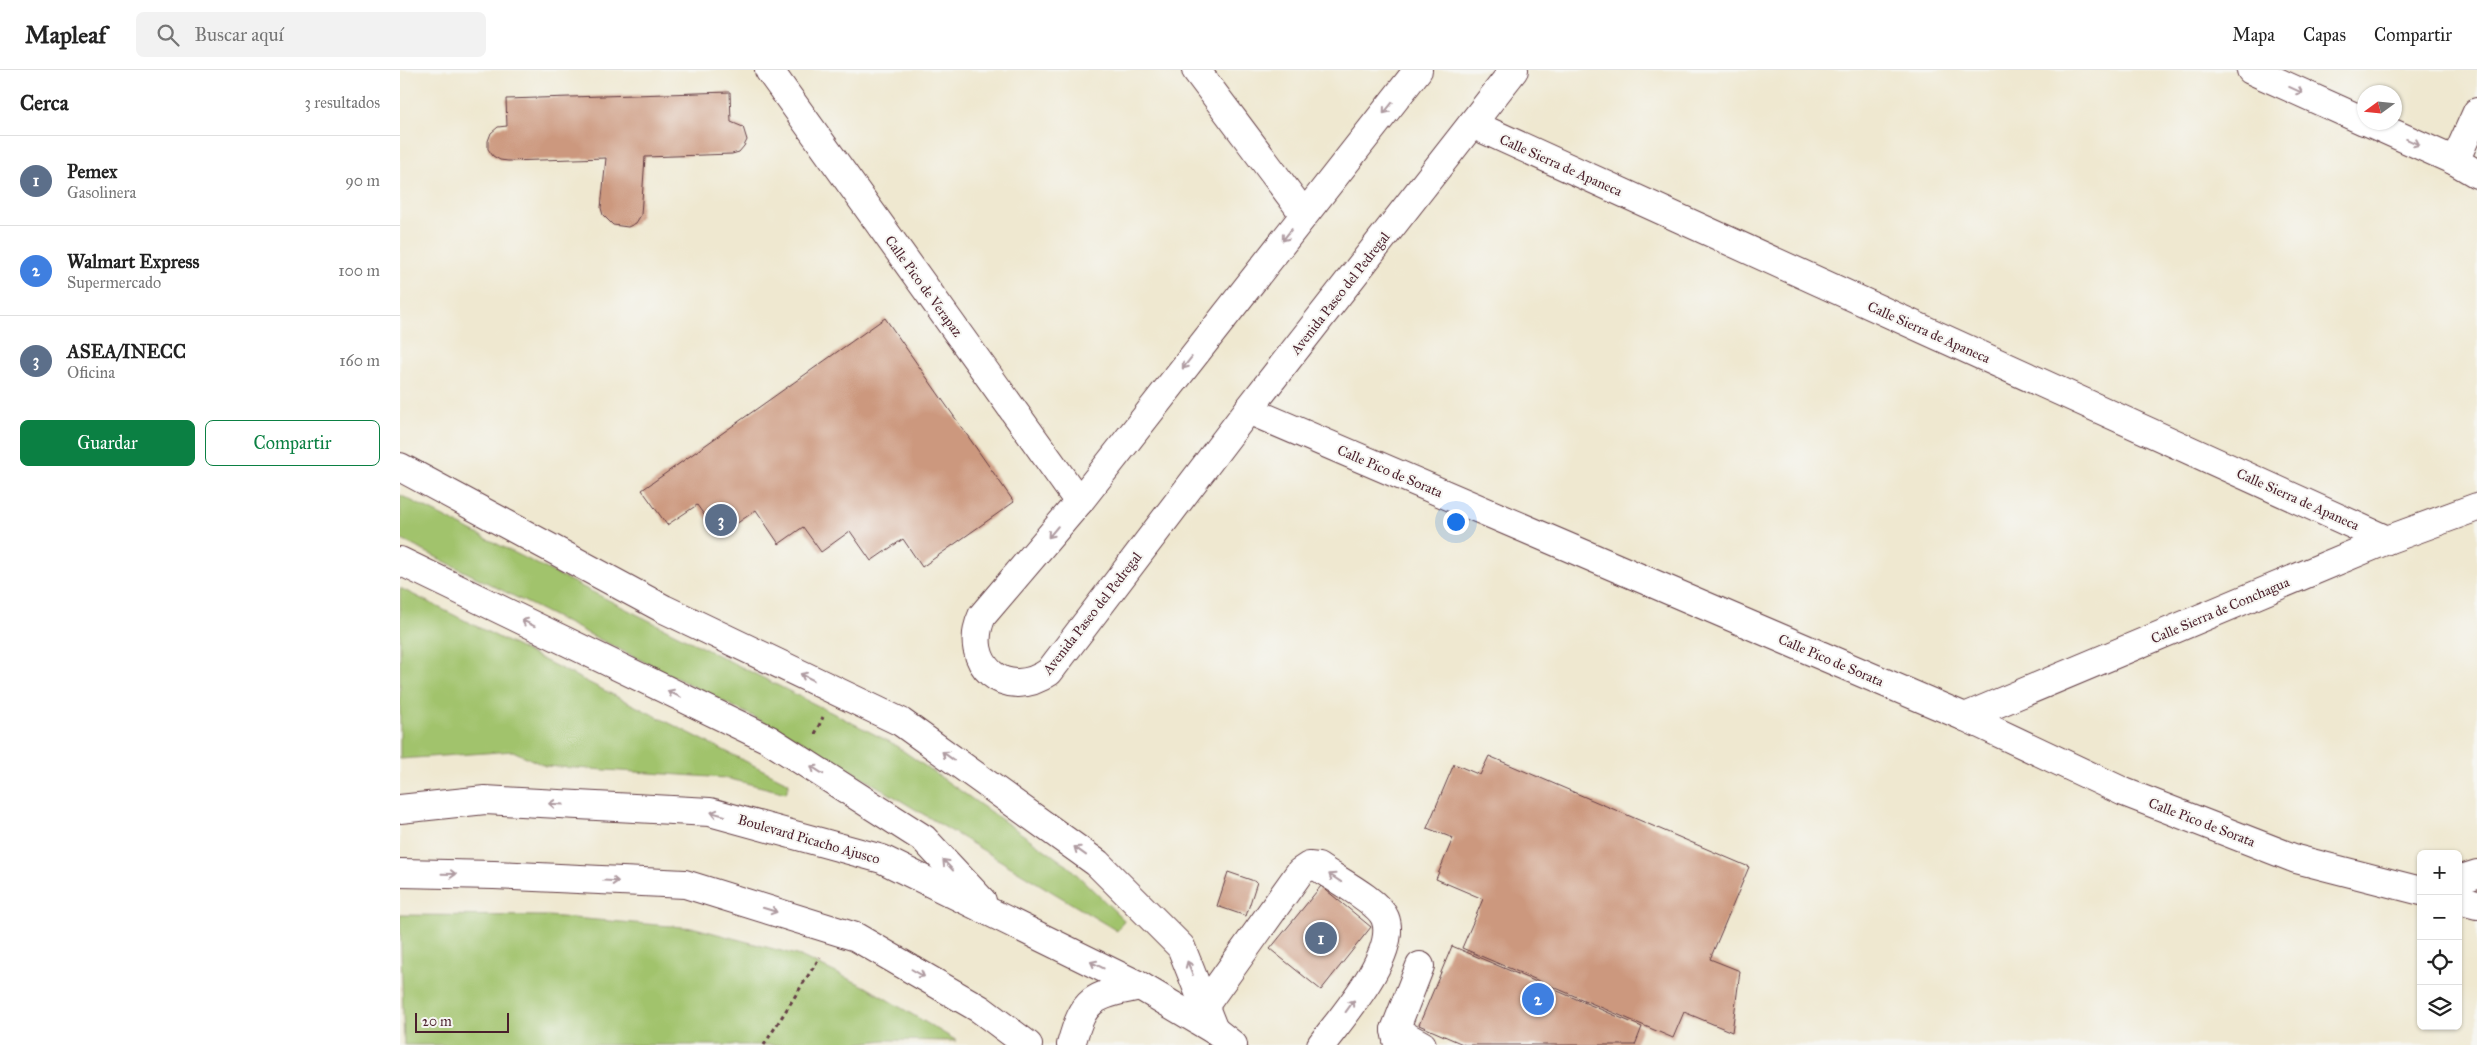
<!DOCTYPE html>
<html lang="es">
<meta charset="utf-8">
<style>
:root{--surface:#fff;--page:#f2f2f2;--text:#222;--muted:#767676;--line:#e0e0e0;--accent:#0b8043}
body{margin:0;font-family:"IM FELL Great Primer",serif;background:var(--page);color:var(--text)}
.controls{position:absolute;right:15px;bottom:15px;display:grid;overflow:hidden;border-radius:8px;box-shadow:0 1px 4px #0004}
.controls button{width:45px;height:45px;display:grid;place-items:center;padding:0;border:0;border-bottom:1px solid var(--line);background:var(--surface);color:var(--text);font:25px sans-serif}
.compass{position:absolute;left:1957px;top:15px;width:45px;height:45px;border-radius:50%;background:var(--surface);box-shadow:0 1px 4px #0004;rotate:255deg}
.scale{position:absolute;left:15px;bottom:12px;width:94px;box-sizing:border-box;padding-left:5px;border:2px solid #4a1f2b;border-top:0;font-size:14px;line-height:18px;white-space:nowrap;color:#4a1f2b;-webkit-text-stroke:4px #f6f6f2;paint-order:stroke}
.you{position:absolute;left:1055px;top:451px;width:18px;height:18px;margin:-12px;border:4px solid #fff;border-radius:50%;background:#1a73e8;box-shadow:0 0 0 8px #1a73e833}
.badge{display:grid;place-items:center;width:32px;height:32px;border-radius:50%;background:var(--accent);color:#fff;font-size:16px;font-weight:700}
.pin{position:absolute;translate:-50% -50%;border:2px solid #fff;box-shadow:0 1px 5px #0006}
.list{margin:0;padding:0;list-style:none}
h2{display:flex;justify-content:space-between;align-items:center;height:65px;margin:0;padding:0 20px;font-size:21px}
h2 small{font-size:16px;font-weight:400;color:var(--muted)}
.list li{display:grid;grid-template-columns:32px 1fr auto;gap:15px;align-items:center;box-sizing:border-box;height:90px;padding:0 20px;border-top:1px solid var(--line)}
.list b{display:block;font-size:19px;white-space:nowrap}
.list p{margin:0;font-size:16px;white-space:nowrap;color:var(--muted)}
.list em{font-size:16px;font-style:normal;color:var(--muted)}
.actions{display:flex;gap:10px;padding:15px 20px}
.actions a{flex:1;padding:11px 0;border:1px solid var(--accent);border-radius:8px;text-align:center;font-size:18px;color:var(--accent)}
.actions .main{background:var(--accent);color:#fff}
.icon{flex:none;width:28px;height:28px;fill:none;stroke:currentColor;stroke-width:2;stroke-linecap:round;stroke-linejoin:round}
.map{position:relative;flex:none;width:2077px;height:975px;overflow:hidden}
header{display:flex;align-items:center;gap:30px;box-sizing:border-box;height:70px;padding:0 25px;background:var(--surface);border-bottom:1px solid var(--line)}
header strong{font-size:24px}
nav{display:flex;gap:28px;margin-inline-start:auto;font-size:18px}
.search{width:350px;height:45px;background:var(--page);display:flex;align-items:center;gap:12px;box-sizing:border-box;padding:0 18px;border-radius:8px;color:var(--muted);font-size:19px}
main{display:flex}
aside{flex:1;background:var(--surface)}
.map>svg:first-child{display:block}
.green{fill:#a1c36c;stroke:#76714c}
.building{fill:#cc987e}
.lines{fill:none;stroke-linecap:round;stroke-linejoin:round}
.minor-casing{stroke:#633d44;stroke-width:30}
.major-casing{stroke:#633d44;stroke-width:30}
.path{stroke:#633d44;stroke-width:3;stroke-dasharray:4 4;stroke-linecap:butt}
.minor{stroke:#fff;stroke-width:28}
.major{stroke:#fff;stroke-width:28}
.oneway{stroke:#ae9aa0}
.labels{text-anchor:middle;stroke-width:4;stroke-linejoin:round;paint-order:stroke}
.street-label{font-size:14px;fill:#4a1f2b;stroke:#f6f6f2}
</style>
<header>
<strong>Mapleaf</strong>
<div class="search"><svg class="icon" aria-label="search" viewBox="0 0 24 24"><circle cx="10" cy="10" r="6"/><path d="M15 15l6 6"/></svg>Buscar aquí</div>
<nav><a>Mapa</a><a>Capas</a><a>Compartir</a></nav>
</header>
<main>
<aside>
<h2>Cerca<small>3 resultados</small></h2>
<ul class="list">
<li><span class="badge" style="background:#5c6f8a">1</span><div><b>Pemex</b><p>Gasolinera</p></div><em>90 m</em></li>
<li><span class="badge" style="background:#3f7fe0">2</span><div><b>Walmart Express</b><p>Supermercado</p></div><em>100 m</em></li>
<li><span class="badge" style="background:#5c6f8a">3</span><div><b>ASEA/INECC</b><p>Oficina</p></div><em>160 m</em></li>
</ul>
<div class="actions"><a class="main">Guardar</a><a>Compartir</a></div>
</aside>
<div class="map">
<svg width="2077" height="975" viewBox="0 0 2077 975">
<rect width="100%" height="100%" fill="#f6f6f2"/>
<filter id="ink" filterUnits="userSpaceOnUse"><feTurbulence type="fractalNoise" baseFrequency=".02" numOctaves="2"/><feDisplacementMap in="SourceGraphic" scale="10" xChannelSelector="R" yChannelSelector="G"/><feConvolveMatrix kernelMatrix="1 2 1 2 8 2 1 2 1" color-interpolation-filters="sRGB"/></filter>
<filter id="wash" filterUnits="userSpaceOnUse"><feTurbulence type="fractalNoise" baseFrequency=".0096" numOctaves="4" result="noise"/><feDisplacementMap in="SourceGraphic" scale="20" xChannelSelector="R" yChannelSelector="G"/><feGaussianBlur stdDeviation="1.12" result="paint"/><feColorMatrix in="noise" values="0 0 0 0 0 0 0 0 0 0 0 0 0 0 0 0 0 1.4 0 .05"/><feComposite in="paint" operator="in"/></filter>
<g filter="url(#wash)">
<rect width="100%" height="100%" fill="#efe8d0"/>
<g class="green">
<path d="M0,425l492,248 176,123 56,54 -7,11 -315,-190 -402,-202z"/>
<path d="M0,518l389,195 -3,10 -60,-15 -181,-12 -32,-15 -113,8z"/>
<path d="M0,845l148,1 147,12 105,28 66,31 91,54 -72,-1 -43,5h-438z"/>
</g>
<g id="blocks">
<g class="building">
<path d="M330,22l1,30 12,5 4,13 -3,6 -5,6 -7,2 -87,3 -4,58 -5,8 -8,4 -15,-2 -10,-10 -2,-7 5,-50 -98,3 -8,-1 -7,-4 -5,-7v-8l3,-8 7,-6 9,-1 -1,-27z"/>
<path d="M485,248l129,184 -92,65 -19,-28 -32,22 -21,-30 -29,21 -18,-25 -24,17 -23,-34 -37,26 -22,-31 -30,20 -25,-35z"/>
<path d="M1089,686l260,111 -39,92 30,12 -8,61 -48,-20 -11,26 -211,-90 21,-49 -47,-20 17,-41 -26,-10 27,-64 26,11z"/>
<path d="M828,802l29,10 -11,34 -29,-10z"/>
<path d="M921,816l50,41 -50,63 -51,-41z"/>
<path d="M1052,876l190,81 -7,18h-170l-46,-20z"/>
</g>
</g>
</g>
<g filter="url(#ink)">
<use href="#blocks" fill-opacity="0" stroke="#633d44" stroke-width="1"/>
<g class="lines">
<defs>
<g id="minor">
<path d="M369,0l310,432"/>
<path d="M796,0l108,144"/>
<path d="M1018,0l-339,432 -97,114c-21,47 23,87 67,56l199,-262 266,-340"/>
<path d="M1851,0l113,51"/>
<path d="M1968,52l87,39 22,13"/>
<path d="M1072,54l915,416"/>
<path d="M2055,91l22,-49"/>
<path d="M848,340l717,307 159,75 172,67 125,32"/>
<path d="M0,397l264,142 237,113 196,141 84,84 33,83"/>
<path d="M1565,647l422,-177 90,-33"/>
<path d="M2058,810l19,-6"/>
<path d="M2058,830l19,5"/>
<path d="M805,935l95,-133 9,-6 9,1c17,12 60,34 67,51 14,35 -44,100 -64,127"/>
<path d="M995,960l27,15"/>
<path d="M998,975l-3,-15 25,-64"/>
</g>
<g id="major">
<path d="M0,491l368,178 156,100 58,62"/>
<path d="M0,739l85,-9 225,12 172,47 258,127 74,44 19,15"/>
<path d="M0,803l94,2 191,9 171,53 124,72 48,36"/>
<path d="M671,975c13,-48 22,-49 69,-59"/>
</g>
</defs>
<use href="#minor" class="minor-casing"/>
<use href="#major" class="major-casing"/>
<g class="path">
<path d="M415,664l8,-17"/>
<path d="M364,975l56,-88"/>
</g>
<use href="#minor" class="minor"/>
<use href="#major" class="major"/>
</g>
<defs><path id="oneway-shaft" d="M-6 0H5M1.5-3L5.5 0L1.5 3" fill="none" stroke-width="1.6" stroke-linecap="round" stroke-linejoin="round" transform="scale(1.25)"/></defs>
<g class="oneway">
<use href="#oneway-shaft" transform="translate(1896 20) rotate(24)"/>
<use href="#oneway-shaft" transform="translate(988 38) rotate(129)"/>
<use href="#oneway-shaft" transform="translate(2013 72) rotate(24)"/>
<use href="#oneway-shaft" transform="translate(887 165) rotate(128)"/>
<use href="#oneway-shaft" transform="translate(787 293) rotate(128)"/>
<use href="#oneway-shaft" transform="translate(653 462) rotate(130)"/>
<use href="#oneway-shaft" transform="translate(128 553) rotate(-154)"/>
<use href="#oneway-shaft" transform="translate(407 607) rotate(-154)"/>
<use href="#oneway-shaft" transform="translate(274 624) rotate(-154)"/>
<use href="#oneway-shaft" transform="translate(548 686) rotate(-144)"/>
<use href="#oneway-shaft" transform="translate(417 700) rotate(-147)"/>
<use href="#oneway-shaft" transform="translate(156 734) rotate(-177)"/>
<use href="#oneway-shaft" transform="translate(318 744) rotate(-165)"/>
<use href="#oneway-shaft" transform="translate(680 781) rotate(-144)"/>
<use href="#oneway-shaft" transform="translate(548 795) rotate(-133)"/>
<use href="#oneway-shaft" transform="translate(49 804) rotate(1)"/>
<use href="#oneway-shaft" transform="translate(935 808) rotate(-146)"/>
<use href="#oneway-shaft" transform="translate(211 811) rotate(3)"/>
<use href="#oneway-shaft" transform="translate(370 840) rotate(17)"/>
<use href="#oneway-shaft" transform="translate(697 895) rotate(-153)"/>
<use href="#oneway-shaft" transform="translate(790 898) rotate(-112)"/>
<use href="#oneway-shaft" transform="translate(518 903) rotate(30)"/>
<use href="#oneway-shaft" transform="translate(950 936) rotate(-54)"/>
</g>
</g>
<g class="labels">
<g class="street-label">
<text transform="translate(1161 95) rotate(24)" y="5">Calle Sierra de Apaneca</text>
<text transform="translate(524 216) rotate(54)" y="5">Calle Pico de Verapaz</text>
<text transform="translate(940 223) rotate(-52)" y="5">Avenida Paseo del Pedregal</text>
<text transform="translate(1529 262) rotate(24)" y="5">Calle Sierra de Apaneca</text>
<text transform="translate(990 401) rotate(23)" y="5">Calle Pico de Sorata</text>
<text transform="translate(1898 429) rotate(24)" y="5">Calle Sierra de Apaneca</text>
<text transform="translate(1820 540) rotate(-23)" y="5">Calle Sierra de Conchagua</text>
<text transform="translate(692 543) rotate(-52)" y="5">Avenida Paseo del Pedregal</text>
<text transform="translate(1431 590) rotate(23)" y="5">Calle Pico de Sorata</text>
<text transform="translate(1802 752) rotate(21)" y="5">Calle Pico de Sorata</text>
<text transform="translate(409 769) rotate(16)" y="5">Boulevard Picacho Ajusco</text>
</g>
</g>
</svg>
<div class="controls">
<button>+</button>
<button>−</button>
<button><svg class="icon" aria-label="locate" viewBox="0 0 24 24"><circle cx="12" cy="12" r="6"/><path d="M12 2v4M12 18v4M2 12h4M18 12h4"/></svg></button>
<button><svg class="icon" aria-label="layers" viewBox="0 0 24 24"><path d="M12 4l9 5-9 5-9-5zM3 14l9 5 9-5"/></svg></button>
</div>
<svg class="compass" viewBox="-18 -18 36 36"><path d="M0-13l5 13h-10z" fill="#e53935"/><path d="M0 13l5-13h-10z" fill="#767676"/></svg>
<div class="scale">20 m</div>
<div class="you"></div>
<div class="pin badge" style="left:921px;top:868px;background:#5c6f8a">1</div>
<div class="pin badge" style="left:1138px;top:929px;background:#3f7fe0">2</div>
<div class="pin badge" style="left:321px;top:450px;background:#5c6f8a">3</div>
</div>
</main>
